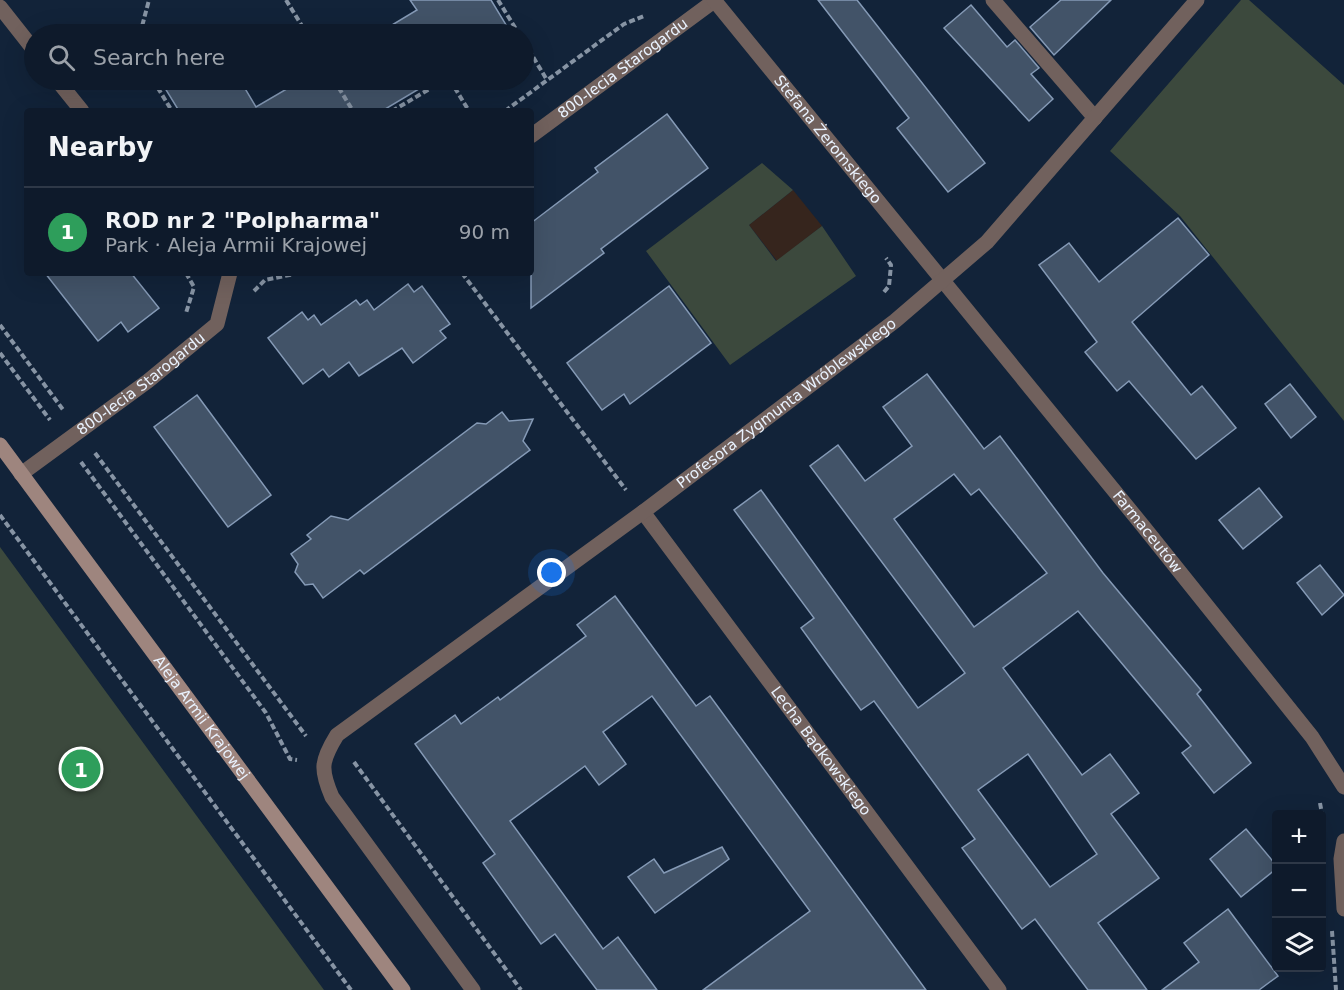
<!DOCTYPE html>
<meta charset="utf-8">
<style>
:root{--surface:#0e1a2b;--page:#172333;--text:#f1f3f6;--muted:#9ba1a9;--line:#2e3847;--accent:#f59c96}
body{margin:0;font-family:"DejaVu Sans",sans-serif;background:var(--page);color:var(--text)}
.controls{position:absolute;right:18px;bottom:18px;display:grid;overflow:hidden;border-radius:6px;box-shadow:0 6px 24px #0002}
.controls button{width:54px;height:54px;display:grid;place-items:center;padding:0;border:0;border-bottom:2px solid var(--line);background:var(--surface);color:var(--text);font:30px sans-serif}
.you{position:absolute;left:552px;top:573px;width:21px;height:21px;margin:-15px;border:4px solid #fff;border-radius:50%;background:#1a73e8;box-shadow:0 0 0 9px #1a73e833}
.badge{display:grid;place-items:center;width:39px;height:39px;border-radius:50%;background:var(--accent);color:#fff;font-size:20px;font-weight:700}
.pin{position:absolute;translate:-50% -50%;border:3px solid #fff;box-shadow:0 2px 6px #0006}
.list{margin:0;padding:0;list-style:none}
h2{display:flex;justify-content:space-between;align-items:center;height:78px;margin:0;padding:0 24px;font-size:26px}
h2 small{font-size:20px;font-weight:400;color:var(--muted)}
.list li{display:grid;grid-template-columns:39px 1fr auto;gap:18px;align-items:center;box-sizing:border-box;height:90px;padding:0 24px;border-top:2px solid var(--line)}
.list b{display:block;font-size:22px;white-space:nowrap}
.list p{margin:0;font-size:20px;white-space:nowrap;color:var(--muted)}
.list em{font-size:20px;font-style:normal;color:var(--muted)}
.icon{flex:none;width:33px;height:33px;fill:none;stroke:currentColor;stroke-width:2;stroke-linecap:round;stroke-linejoin:round}
.map{position:relative;flex:none;width:1344px;height:990px;overflow:hidden}
.search{position:absolute;background:var(--surface);box-shadow:0 6px 24px #0002;left:24px;top:24px;width:510px;height:66px;display:flex;align-items:center;gap:15px;box-sizing:border-box;padding:0 21px;border-radius:33px;color:var(--muted);font-size:22px}
.panel{position:absolute;background:var(--surface);box-shadow:0 6px 24px #0002;left:24px;top:108px;width:510px;height:168px;border-radius:6px}
.map>svg:first-child{display:block}
.industrial{fill:#36251d}
.green{fill:#3c493d}
.building{fill:#425368;stroke:#859ab6;stroke-width:1.5;fill-rule:evenodd}
.lines{fill:none;stroke-linecap:round;stroke-linejoin:round}
.path{stroke:#8794a4;stroke-width:4;stroke-dasharray:6 3;stroke-linecap:butt}
.service{stroke:#71615d;stroke-width:15}
.minor{stroke:#71615d;stroke-width:15}
.secondary{stroke:#9e857e;stroke-width:15}
.labels{text-anchor:middle;stroke-width:5;stroke-linejoin:round;paint-order:stroke}
.street-label{font-size:15px;fill:#e9f2fe;stroke:#050c16}
</style>
<div class="map">
<svg width="1344" height="990" viewBox="0 0 1344 990">
<rect width="100%" height="100%" fill="#122339"/>
<path class="industrial" d="M793,190l29,36 -45,35 -28,-36z"/>
<g class="green">
<path d="M1241,0h8l95,85v336l-164,-205 -70,-65z"/>
<path d="M762,163l31,27 -44,35 27,36 46,-35 34,50 -126,89 -84,-114z"/>
<path d="M0,547l324,443h-324z"/>
</g>
<g class="building">
<path d="M410,0h81l20,33 -134,1 40,-24z"/>
<path d="M818,0h39l128,163 -37,29 -51,-64 12,-10z"/>
<path d="M1061,0h50l-57,55 -24,-28z"/>
<path d="M971,5l36,42 8,-7 24,28 -8,6 22,25 -24,22 -85,-93z"/>
<path d="M160,80h80l16,27 46,-27h132l-52,31h-203z"/>
<path d="M667,114l41,54 -107,81 3,4 -73,55v-85l67,-51 -3,-4z"/>
<path d="M1178,218l31,37 -77,67 59,73 11,-9 34,42 -40,31 -67,-78 -12,10 -32,-39 12,-10 -58,-77 30,-22 30,39z"/>
<path d="M45,273h86l28,35 -31,24 -7,-10 -23,19z"/>
<path d="M408,284l6,8 8,-6 28,38 -10,7 6,7 -33,25 -11,-15 -43,28 -10,-14 -20,15 -6,-8 -20,15 -35,-46 34,-26 6,8 6,-5 7,10 35,-25 4,5 7,-5 7,10z"/>
<path d="M669,286l42,57 -81,61 -6,-10 -22,16 -35,-47z"/>
<path d="M927,374l57,75 16,-13 103,137 98,117 -4,4 54,69 -37,30 -32,-40 9,-7 -113,-135 -75,57 79,107 28,-21 29,39 -28,21 48,64 -61,45 49,67h-59l-53,-71 -13,10 -60,-81 13,-9 -101,-138 -13,9 -31,-42 -29,-40 13,-10 -80,-108 27,-20 157,218 47,-35 -155,-207 28,-21 27,36 47,-35 -29,-39zM954,474l17,21 8,-6 68,84 -73,54 -80,-108zM1028,754l69,100 -47,33 -72,-97z"/>
<path d="M1290,384l26,33 -25,21 -26,-34z"/>
<path d="M197,395l74,100 -43,32 -74,-100z"/>
<path d="M502,412l7,9 24,-2 -10,22 7,9 -166,124 -4,-4 -37,28 -10,-14 -8,1 -10,-13 3,-8 -7,-10 20,-15 -4,-4 24,-19 17,4 129,-97 9,1z"/>
<path d="M1259,488l23,29 -39,32 -24,-29z"/>
<path d="M1320,565l24,30 -22,20 -25,-32z"/>
<path d="M615,596l81,110 14,-10 216,294h-223l107,-79 -158,-215 -49,36 23,32 -27,21 -14,-19 -75,55 93,128 15,-12 39,53h-60l-42,-56 -14,10 -58,-81 12,-9 -80,-110 40,-29 6,9 37,-27 2,3 86,-64 -9,-11z"/>
<path d="M1246,829l30,36v4l-35,28 -31,-38z"/>
<path d="M722,847l7,12 -74,54 -27,-36 26,-18 10,14z"/>
<path d="M1228,909l50,67 -19,14h-97l37,-28 -15,-19z"/>
</g>
<g class="lines">
<g class="path">
<path d="M286,0l21,34"/>
<path d="M498,0l21,34"/>
<path d="M140,34l9,-34"/>
<path d="M524,42l23,38"/>
<path d="M153,80l19,31"/>
<path d="M334,80l19,31"/>
<path d="M450,80l19,31"/>
<path d="M392,111l53,-31"/>
<path d="M505,111l119,-87 20,-8"/>
<path d="M186,273l8,14 -8,26"/>
<path d="M462,273l164,217"/>
<path d="M254,291l11,-11 34,-7"/>
<path d="M884,292l5,-6 2,-21 -5,-7"/>
<path d="M0,325l64,86"/>
<path d="M0,353l50,67"/>
<path d="M95,453l211,283"/>
<path d="M81,462l185,251 24,46 7,1"/>
<path d="M0,515l351,475"/>
<path d="M354,762l167,228"/>
<path d="M1320,803l4,22"/>
<path d="M1332,931l4,59"/>
</g>
<g class="service">
<path d="M993,0l102,118"/>
<path d="M0,7l34,43"/>
<path d="M57,80l25,31"/>
<path id="s1" d="M531,136l183,-135"/>
<path id="s2" d="M21,474l127,-93 69,-57 13,-51"/>
</g>
<g class="minor">
<path id="s3" d="M714,0l429,526 169,211 32,50"/>
<path id="s4" d="M643,512l356,478"/>
<path d="M1344,841l-3,18 3,50"/>
<path id="s5" d="M473,990l-141,-193c-12,-28 -11,-36 5,-62l306,-223 252,-191 92,-79 210,-242"/>
</g>
<path class="secondary" id="s6" d="M0,445l403,545"/>
</g>
<g class="labels">
<g class="street-label">
<text dy="5" stroke="none"><textPath href="#s1" startOffset="114">800-lecia Starogardu</textPath></text>
<text dy="5" stroke="none"><textPath href="#s3" startOffset="180">Stefana Żeromskiego</textPath></text>
<text dy="5" stroke="none"><textPath href="#s2" startOffset="150">800-lecia Starogardu</textPath></text>
<text dy="5" stroke="none"><textPath href="#s5" startOffset="864">Profesora Zygmunta Wróblewskiego</textPath></text>
<text dy="5" stroke="none"><textPath href="#s3" startOffset="686">Farmaceutów</textPath></text>
<text dy="5" stroke="none"><textPath href="#s6" startOffset="339">Aleja Armii Krajowej</textPath></text>
<text dy="5" stroke="none"><textPath href="#s4" startOffset="298">Lecha Bądkowskiego</textPath></text>
</g>
</g>
</svg>
<div class="controls">
<button>+</button>
<button>−</button>
<button><svg class="icon" aria-label="layers" viewBox="0 0 24 24"><path d="M12 4l9 5-9 5-9-5zM3 14l9 5 9-5"/></svg></button>
</div>
<div class="you"></div>
<div class="pin badge" style="left:81px;top:769px;background:#2e9e5b">1</div>
<div class="search"><svg class="icon" aria-label="search" viewBox="0 0 24 24"><circle cx="10" cy="10" r="6"/><path d="M15 15l6 6"/></svg>Search here</div>
<section class="panel">
<h2>Nearby<small></small></h2>
<ul class="list">
<li><span class="badge" style="background:#2e9e5b">1</span><div><b>ROD nr 2 &quot;Polpharma&quot;</b><p>Park · Aleja Armii Krajowej</p></div><em>90 m</em></li>
</ul>
</section>
</div>
